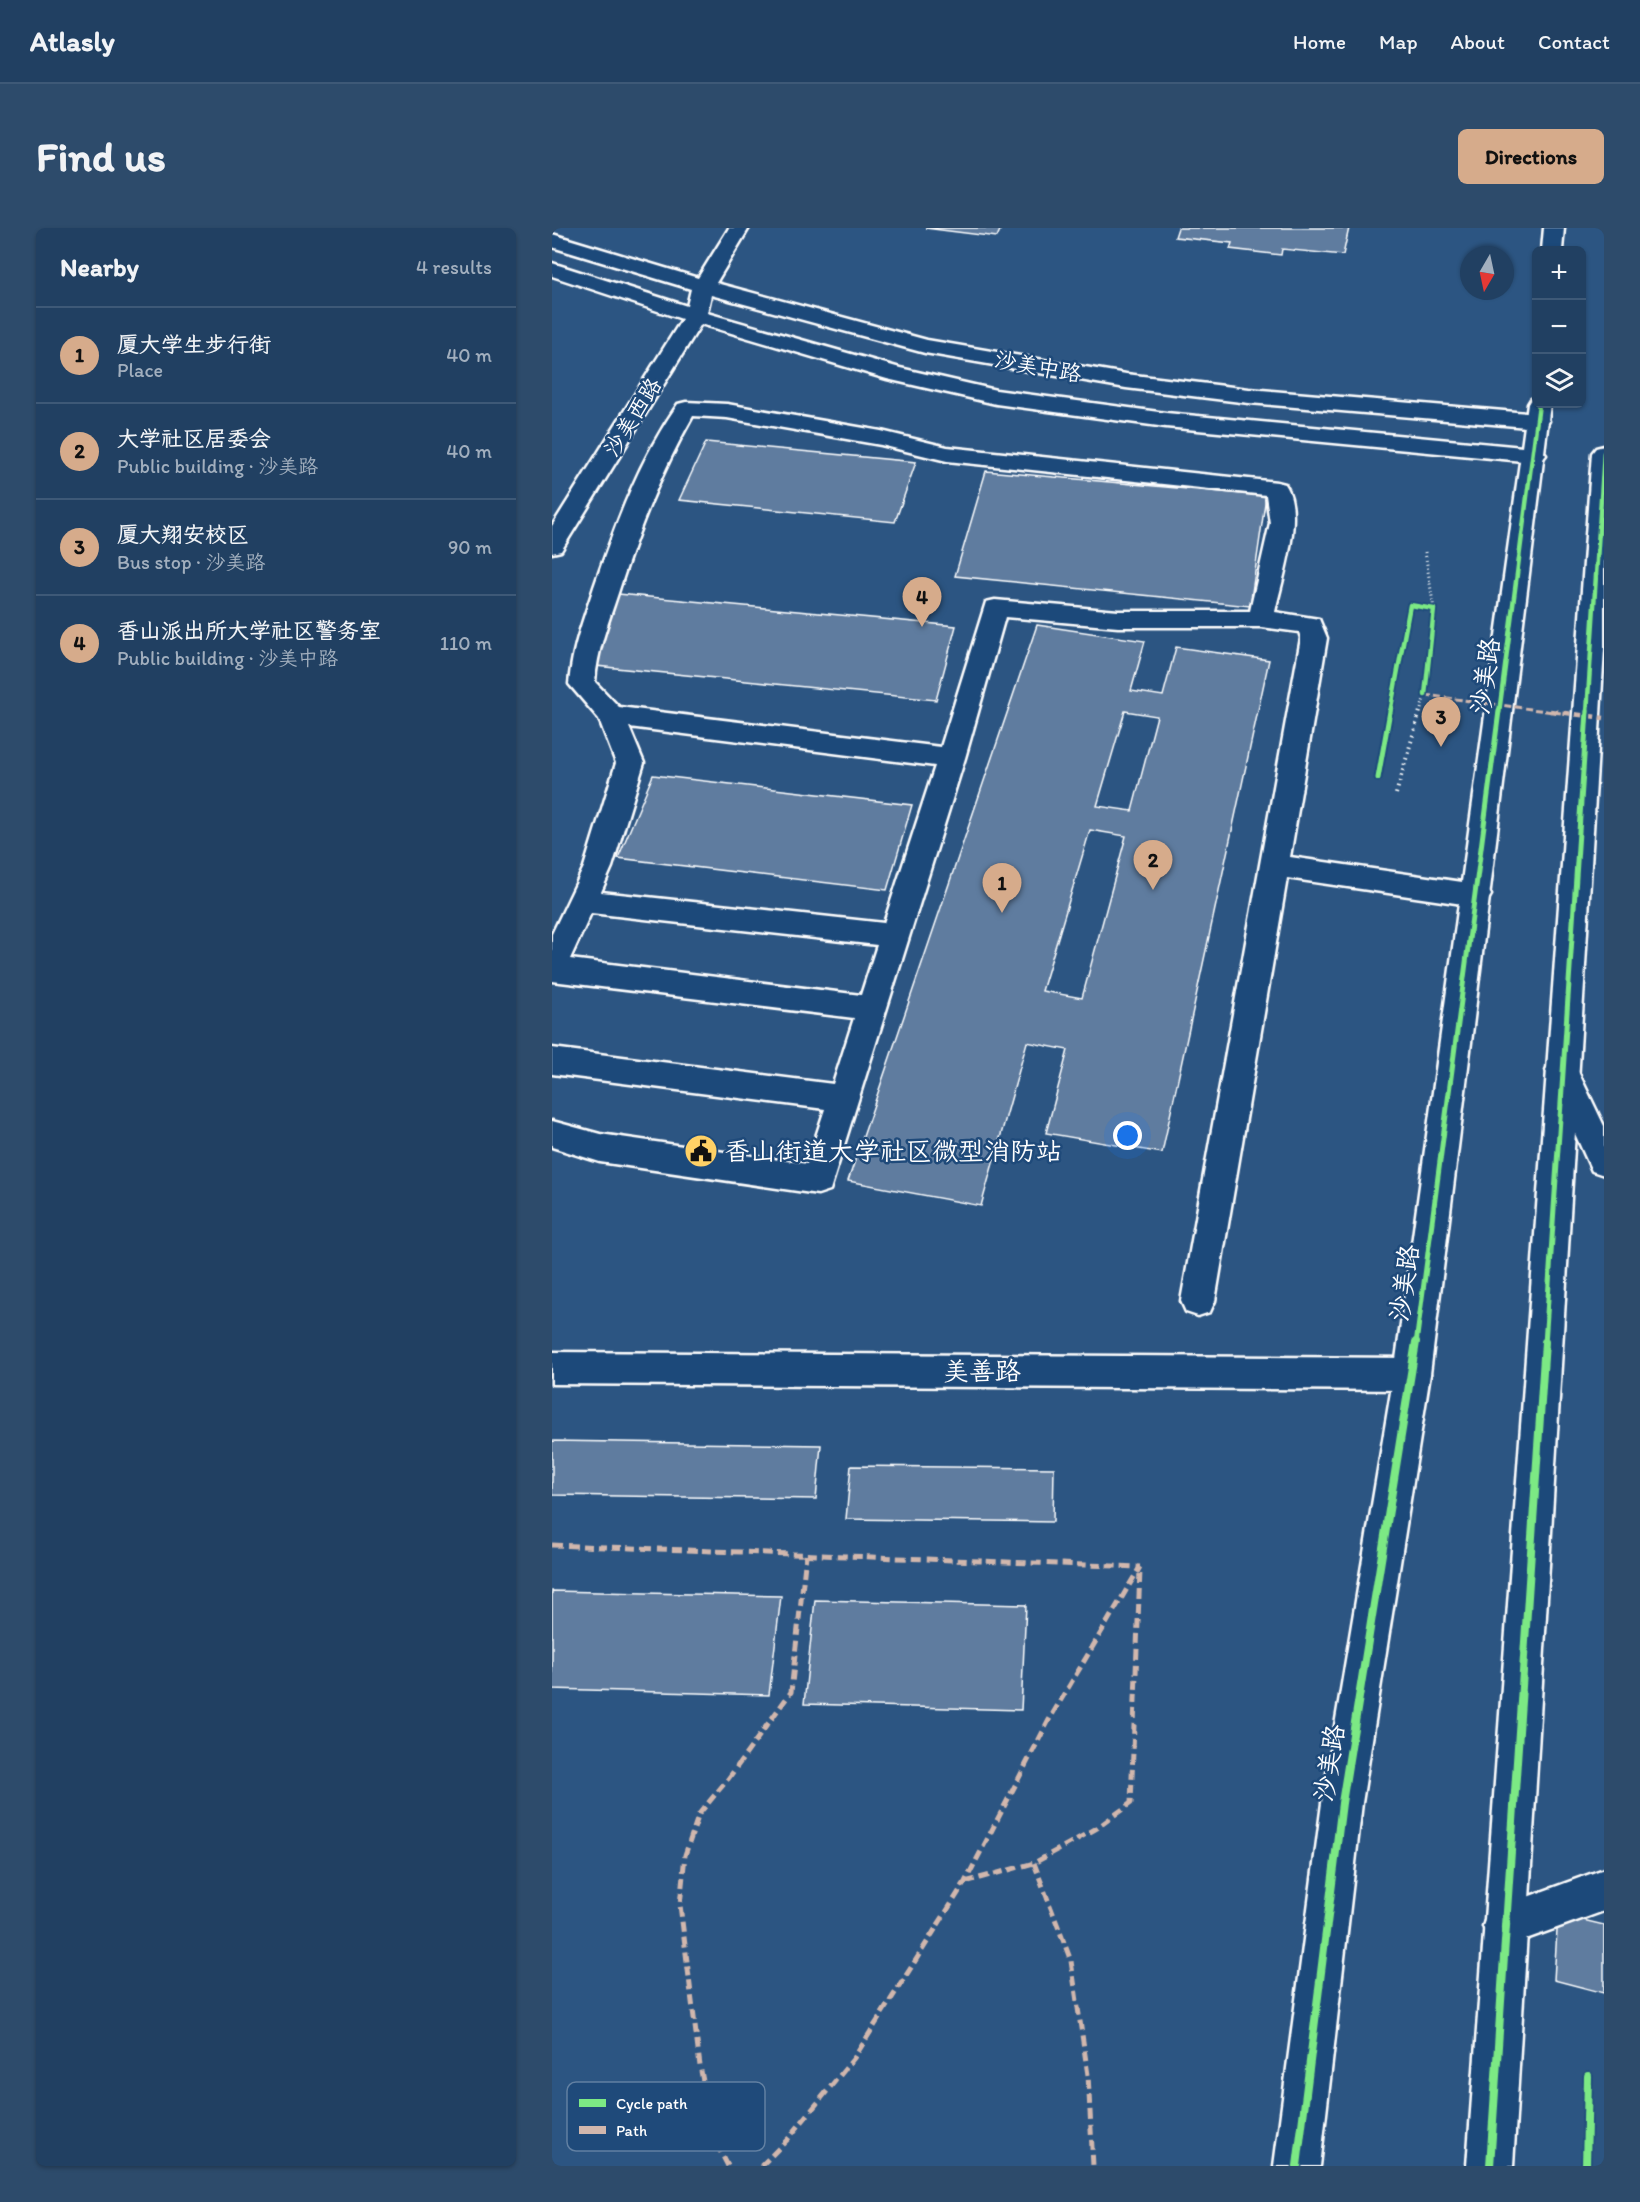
<!DOCTYPE html>
<meta charset="utf-8">
<style>
:root{--surface:#214062;--page:#2d4b6b;--text:#f1f3f6;--muted:#a2afbe;--line:#3e5977;--accent:#d6ab8b}
body{margin:0;font-family:Itim,"LXGW WenKai TC",sans-serif;background:var(--page);color:var(--text)}
.controls{position:absolute;right:18px;top:18px;display:grid;overflow:hidden;border-radius:9px;box-shadow:0 2px 4px #0004}
.controls button{width:54px;height:54px;display:grid;place-items:center;padding:0;border:0;border-bottom:2px solid var(--line);background:var(--surface);color:var(--text);font:30px sans-serif}
.compass{position:absolute;left:908px;top:18px;width:54px;height:54px;border-radius:50%;background:var(--surface);box-shadow:0 2px 4px #0004;rotate:189deg}
.you{position:absolute;left:576px;top:908px;width:21px;height:21px;margin:-15px;border:4px solid #fff;border-radius:50%;background:#1a73e8;box-shadow:0 0 0 9px #1a73e833}
.badge{display:grid;place-items:center;width:39px;height:39px;border-radius:50%;background:var(--accent);color:#111;font-size:20px;font-weight:700}
.pin{position:absolute;translate:-50% -50px;filter:drop-shadow(0 2px 3px #0008)}
.pin::after{content:'';position:absolute;top:32px;width:21px;height:18px;background:inherit;clip-path:polygon(0 0,100% 0,50% 100%)}
.list{margin:0;padding:0;list-style:none}
h2{display:flex;justify-content:space-between;align-items:center;height:78px;margin:0;padding:0 24px;font-size:26px}
h2 small{font-size:20px;font-weight:400;color:var(--muted)}
.list li{display:grid;grid-template-columns:39px 1fr auto;gap:18px;align-items:center;box-sizing:border-box;height:96px;padding:0 24px;border-top:2px solid var(--line)}
.list b{display:block;font-size:22px;white-space:nowrap}
.list p{margin:0;font-size:20px;white-space:nowrap;color:var(--muted)}
.list em{font-size:20px;font-style:normal;color:var(--muted)}
.icon{flex:none;width:33px;height:33px;fill:none;stroke:currentColor;stroke-width:2;stroke-linecap:round;stroke-linejoin:round}
.map{position:relative;flex:none;width:1052px;height:1938px;overflow:hidden;border-radius:9px}
header{display:flex;align-items:center;gap:36px;box-sizing:border-box;height:84px;padding:0 30px;background:var(--surface);border-bottom:2px solid var(--line)}
header strong{font-size:28px}
nav{display:flex;gap:33px;margin-inline-start:auto;font-size:21px}
.intro{display:flex;align-items:center;justify-content:space-between;box-sizing:border-box;height:144px;padding:0 36px}
h1{margin:0;font-size:42px}
.button{padding:15px 27px;border-radius:9px;background:var(--accent);color:#111;font-size:21px;font-weight:700}
main{display:flex;gap:36px;padding:0 36px}
aside{flex:1;background:var(--surface);border-radius:9px;box-shadow:0 2px 4px #0004}
.map>svg:first-child{display:block}
.building{fill:#5e7c9f;stroke:#fff;stroke-width:1.5;fill-rule:evenodd}
.lines{fill:none;stroke-linecap:round;stroke-linejoin:round}
.minor-casing{stroke:#fff;stroke-width:5}
.major-casing{stroke:#fff;stroke-width:5}
.path-far1{stroke:#fff;stroke-width:3;stroke-dasharray:1 3;stroke-linecap:butt}
.path{stroke:#fff;stroke-width:4;stroke-dasharray:1.5 4.5;stroke-linecap:butt}
.minor{fill:#1f4a7a;fill-rule:evenodd}
.major{fill:#1f4a7a;fill-rule:evenodd}
.quiet-far2{stroke:#d1b7ad;stroke-width:3;stroke-dasharray:7 3;stroke-linecap:butt}
.quiet-far1{stroke:#d1b7ad;stroke-width:4.5;stroke-dasharray:8 4.5;stroke-linecap:butt}
.quiet{stroke:#d1b7ad;stroke-width:5;stroke-dasharray:10 5;stroke-linecap:butt}
.cycleway-far2-casing{stroke:#1f4a7a;stroke-width:8}
.cycleway-far1-casing{stroke:#1f4a7a;stroke-width:9}
.cycleway-casing{stroke:#1f4a7a;stroke-width:11}
.cycleway-far2{stroke:#7ce984;stroke-width:4.5}
.cycleway-far1{stroke:#7ce984;stroke-width:5}
.cycleway{stroke:#7ce984;stroke-width:8}
.labels{text-anchor:middle;stroke-width:5;stroke-linejoin:round;paint-order:stroke}
.far-street-label{font-size:22px;fill:#fff;stroke:#1f4a7a}
.street-label{font-size:26px;fill:#fff;stroke:#1f4a7a}
.poi-label{font-size:26px;fill:#fff;stroke:#1f4a7a;text-anchor:start}
.key{fill:#1f4a7a;stroke:#6280a2;stroke-width:1.5}
.key-label{font-size:16px;fill:#fff}
</style>
<header>
<strong>Atlasly</strong>
<nav><a>Home</a><a>Map</a><a>About</a><a>Contact</a></nav>
</header>
<div class="intro"><h1>Find us</h1><a class="button">Directions</a></div>
<main>
<aside>
<h2>Nearby<small>4 results</small></h2>
<ul class="list">
<li><span class="badge">1</span><div><b>厦大学生步行街</b><p>Place</p></div><em>40 m</em></li>
<li><span class="badge">2</span><div><b>大学社区居委会</b><p>Public building · 沙美路</p></div><em>40 m</em></li>
<li><span class="badge">3</span><div><b>厦大翔安校区</b><p>Bus stop · 沙美路</p></div><em>90 m</em></li>
<li><span class="badge">4</span><div><b>香山派出所大学社区警务室</b><p>Public building · 沙美中路</p></div><em>110 m</em></li>
</ul>
</aside>
<div class="map">
<svg width="1052" height="1938" viewBox="0 0 1052 1938">
<rect width="100%" height="100%" fill="#2c5582"/>
<filter id="ink" filterUnits="userSpaceOnUse"><feTurbulence type="fractalNoise" baseFrequency=".0167" numOctaves="2"/><feDisplacementMap in="SourceGraphic" scale="12" xChannelSelector="R" yChannelSelector="G"/><feConvolveMatrix kernelMatrix="1 2 1 2 8 2 1 2 1" color-interpolation-filters="sRGB"/></filter>
<g filter="url(#ink)">
<g class="building">
<path d="M373,0h76l-4,9z"/>
<path d="M626,0h171l-6,27 -61,-6 -1,6 -51,-6 2,-6 -57,-6z"/>
<path d="M154,214l210,20 -21,60 -216,-22z"/>
<path d="M434,243l280,25 -16,110 -295,-30z"/>
<path d="M66,366l338,32 -20,74 -350,-35z"/>
<path d="M485,397l108,16 -14,50 32,5 13,-49 93,13 -107,493 -116,-20 22,-83 -41,-8 -46,164 -133,-25zM573,483l32,5 -25,95 -35,-5zM538,602l36,6 -44,162 -40,-7z"/>
<path d="M101,547l259,30 -25,85 -269,-32z"/>
<path d="M0,1213l269,4 -5,54 -264,-4z"/>
<path d="M299,1238l203,2 -1,54 -207,-3z"/>
<path d="M0,1363l229,5 -12,99 -217,-6z"/>
<path d="M263,1372l211,5 -5,105 -217,-6z"/>
<path d="M1006,1686l46,11v68l-50,-13z"/>
</g>
<g class="lines">
<defs>
<g id="minor">
<path d="M177,0h20l-33,55 211,57 199,34 123,15 289,25 8,2 3,5 -3,5 -8,2 -289,-25 -123,-15 -201,-35 -214,-58 -4,18 193,55 96,22 170,23 368,35 8,2 4,5 -4,5 -8,2 -368,-35 -170,-23 -109,-25 -186,-55 -140,227 -9,2v-27l130,-207 -130,-43v-13l135,43 4,-17 -139,-42v-13l146,44z"/>
<path d="M134,174l41,2 154,27 66,16 330,35 8,2c20,29 -3,95 -10,128l44,7 8,19 -37,219 186,27 10,3 5,8 -5,8 -10,3 -189,-28 -72,423 -5,11 -12,4 -12,-4 -5,-11 120,-663 -2,-6 -38,-5h-143l-113,-10 -40,141 -135,432 -12,4 -218,-32 -48,-15v-26l48,13 207,30 18,-55 -273,-35v-26l281,36 21,-66 -302,-37v-47l32,-67 32,-104 -17,-44 -30,-35c3,-36 14,-63 25,-97 22,-64 45,-127 84,-183zM141,188l34,2 154,27 66,16 319,34 4,28 -20,88h-132l-123,-11 -9,2 -45,145 -322,-40 -24,-25c2,-31 13,-59 23,-89 21,-65 41,-117 75,-177zM77,499l306,39 -51,157 -283,-31 11,-25 32,-104zM39,685l286,32 -16,50 -291,-36z"/>
<path d="M1010,829l11,4 31,65v49l-12,-4 -46,-101 5,-9z"/>
<path d="M0,1124l860,6 12,5 6,11 -6,11 -12,5 -860,-6z"/>
<path d="M1052,1641v42l-100,36 -15,-6 -6,-15 6,-15z"/>
</g>
<g id="major">
<path d="M992,0h20l-2,22h-20z"/>
<path d="M984,170v6h14l-120,970 -68,429 -42,363h-46l48,-363 72,-429 134,-970 3,-5z"/>
<path d="M1052,218v202l-91,1518h-46l125,-1713 4,-5z"/>
</g>
</defs>
<use href="#minor" class="minor-casing"/>
<use href="#major" class="major-casing"/>
<g class="path-far1">
<path d="M873,324l9,57"/>
<path d="M868,485l5,-18"/>
</g>
<path class="path" d="M844,566l24,-83"/>
<use href="#minor" class="minor"/>
<use href="#major" class="major"/>
<path class="quiet-far2" d="M873,467l136,18"/>
<path class="quiet-far1" d="M998,483l54,7"/>
<g class="quiet">
<path d="M0,1317l588,22"/>
<path d="M482,1635l37,98 17,114 5,91"/>
<path d="M413,1654l69,-19 63,-35 34,-25 9,-233"/>
<path d="M176,1938l-13,-25 -15,-75 -20,-161 5,-50 14,-41 29,-35 63,-87 15,-137"/>
<path d="M209,1938l27,-27 66,-81 111,-176 84,-162 91,-153"/>
</g>
<defs>
<g id="cycleway-far2">
<path d="M838,485l20,-108 24,4 -9,86"/>
<path d="M947,485l40,-309"/>
<path d="M1035,485l17,-260"/>
</g>
<g id="cycleway-far1">
<path d="M826,550l12,-67"/>
<path d="M864,1116l83,-633"/>
<path d="M993,1116l42,-633"/>
</g>
<g id="cycleway">
<path d="M745,1938l45,-363 74,-461"/>
<path d="M938,1938l55,-824"/>
<path d="M1034,1938l2,-90"/>
</g>
</defs>
<use href="#cycleway-far2" class="cycleway-far2-casing"/>
<use href="#cycleway-far1" class="cycleway-far1-casing"/>
<use href="#cycleway" class="cycleway-casing"/>
<use href="#cycleway-far2" class="cycleway-far2"/>
<use href="#cycleway-far1" class="cycleway-far1"/>
<use href="#cycleway" class="cycleway"/>
</g>
</g>
<defs>
<symbol id="civic-disc" viewBox="-11 -11 22 22"><circle r="9.5" fill="#ffd166" stroke="#1f4a7a"/><path d="M-.6-6.5H3V-4.5H.6V-3L4-1V1h2V6H-6V1h2V-1L-.6-3ZM-1.2 2.5V6h2.4V2.5Z" fill="#111"/></symbol>
</defs>
<g fill-rule="evenodd">
<use href="#civic-disc" x="130" y="904" width="38" height="38"/>
</g>
<g class="labels">
<g class="far-street-label">
<text transform="translate(486 138) rotate(10)" y="8">沙美中路</text>
<text transform="translate(80 189) rotate(-58)" y="8">沙美西路</text>
</g>
<g class="street-label">
<text transform="translate(933 448) rotate(-82)" y="9">沙美路</text>
<text transform="translate(852 1055) rotate(-82)" y="9">沙美路</text>
<text x="430" y="1152">美善路</text>
<text transform="translate(777 1535) rotate(-81)" y="9">沙美路</text>
</g>
<g class="poi-label">
<text x="172" y="932">香山街道大学社区微型消防站</text>
</g>
</g>
<rect x="15" y="1854" width="198" height="69" rx="9" class="key"/>
<rect x="27" y="1871" width="27" height="8" fill="#7ce984"/>
<rect x="27" y="1898" width="27" height="8" fill="#d1b7ad"/>
<g class="key-label">
<text x="64" y="1881">Cycle path</text>
<text x="64" y="1908">Path</text>
</g>
</svg>
<div class="controls">
<button>+</button>
<button>−</button>
<button><svg class="icon" aria-label="layers" viewBox="0 0 24 24"><path d="M12 4l9 5-9 5-9-5zM3 14l9 5 9-5"/></svg></button>
</div>
<svg class="compass" viewBox="-18 -18 36 36"><path d="M0-13l5 13h-10z" fill="#e53935"/><path d="M0 13l5-13h-10z" fill="#a2afbe"/></svg>
<div class="you"></div>
<div class="pin badge" style="left:450px;top:685px">1</div>
<div class="pin badge" style="left:601px;top:662px">2</div>
<div class="pin badge" style="left:889px;top:519px">3</div>
<div class="pin badge" style="left:370px;top:399px">4</div>
</div>
</main>
